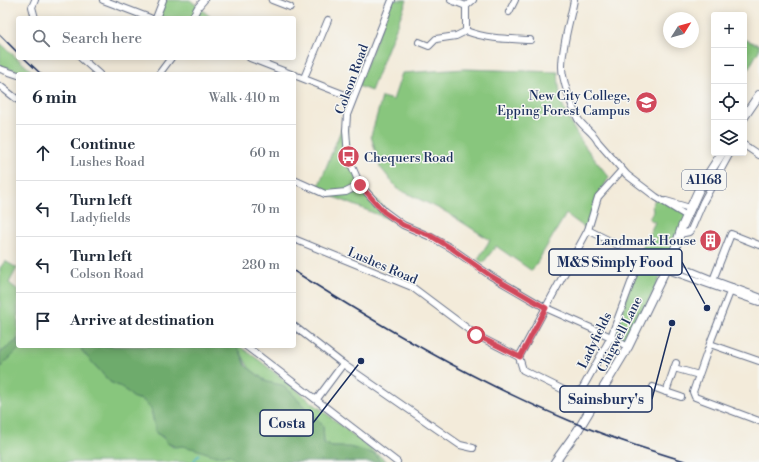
<!DOCTYPE html>
<meta charset="utf-8">
<style>
:root{--surface:#fff;--page:#f6f6f7;--text:#1f2937;--muted:#747a83;--line:#e0e1e3}
body{margin:0;font-family:"Libre Bodoni",serif;background:var(--page);color:var(--text)}
.controls{position:absolute;right:12px;top:12px;display:grid;overflow:hidden;border-radius:4px;box-shadow:0 2px 10px #0003}
.controls button{width:36px;height:36px;display:grid;place-items:center;padding:0;border:0;border-bottom:1px solid var(--line);background:var(--surface);color:var(--text);font:20px sans-serif}
.compass{position:absolute;left:663px;top:12px;width:36px;height:36px;border-radius:50%;background:var(--surface);box-shadow:0 2px 10px #0003;rotate:53deg}
.stop{position:absolute;width:12px;height:12px;margin:-9px;border:3px solid #d1495b;border-radius:50%;background:#fff}
.stop.end{background:#d1495b;border-color:#fff;box-shadow:0 1px 4px #0008}
.list{margin:0;padding:0;list-style:none}
h2{display:flex;justify-content:space-between;align-items:center;height:52px;margin:0;padding:0 16px;font-size:17px}
h2 small{font-size:13px;font-weight:400;color:var(--muted)}
.list li{display:grid;grid-template-columns:26px 1fr auto;gap:12px;align-items:center;box-sizing:border-box;height:56px;padding:0 16px;border-top:1px solid var(--line)}
.list b{display:block;font-size:15px;white-space:nowrap}
.list p{margin:0;font-size:13px;white-space:nowrap;color:var(--muted)}
.list em{font-size:13px;font-style:normal;color:var(--muted)}
.icon{flex:none;width:22px;height:22px;fill:none;stroke:currentColor;stroke-width:2;stroke-linecap:round;stroke-linejoin:round}
.map{position:relative;flex:none;width:759px;height:462px;overflow:hidden}
.search{position:absolute;background:var(--surface);box-shadow:0 2px 10px #0003;left:16px;top:16px;width:280px;height:44px;display:flex;align-items:center;gap:10px;box-sizing:border-box;padding:0 14px;border-radius:4px;color:var(--muted);font-size:15px}
.panel{position:absolute;background:var(--surface);box-shadow:0 2px 10px #0003;left:16px;top:72px;width:280px;height:276px;border-radius:4px}
.map>svg:first-child{display:block}
.green{fill:#88c67d;stroke:#527a6e}
.forest{fill:#6eab6c;stroke:#446d65}
.lines{fill:none;stroke-linecap:round;stroke-linejoin:round}
.stream{stroke:#47b0c5;stroke-width:1.5}
.minor-casing{stroke:#677189;stroke-width:8}
.major-casing{stroke:#677189;stroke-width:10}
.minor{stroke:#fff;stroke-width:6}
.major{stroke:#fff;stroke-width:8}
.rail{stroke:#1b2f5e;stroke-width:1.5}
.route{stroke:#d1495b;stroke-width:5}
.labels{text-anchor:middle;stroke-width:3;stroke-linejoin:round;paint-order:stroke}
.shield{fill:#f6f6f2;stroke:#5d6b8a;stroke-width:1}
.shield-label{font-size:12px;font-weight:bold;fill:#1b2f5e}
.street-label{font-size:13px;fill:#1b2f5e;stroke:#f6f6f2}
.poi-label{font-size:13px;fill:#1b2f5e;stroke:#f6f6f2;text-anchor:end}
.leader{fill:none;stroke:#1b2f5e;stroke-width:1.5}
.callout-dot{fill:#1b2f5e;stroke:#f6f6f2;stroke-width:1.5}
.callout{fill:#f6f6f2;stroke:#1b2f5e;stroke-width:1.5}
.callout-label{font-size:14px;text-anchor:middle;font-weight:bold;fill:#1b2f5e}
</style>
<div class="map">
<svg width="759" height="462" viewBox="0 0 759 462">
<rect width="100%" height="100%" fill="#f6f6f2"/>
<filter id="ink" filterUnits="userSpaceOnUse"><feTurbulence type="fractalNoise" baseFrequency=".025" numOctaves="2"/><feDisplacementMap in="SourceGraphic" scale="8" xChannelSelector="R" yChannelSelector="G"/><feConvolveMatrix kernelMatrix="1 2 1 2 8 2 1 2 1" color-interpolation-filters="sRGB"/></filter>
<filter id="wash" filterUnits="userSpaceOnUse"><feTurbulence type="fractalNoise" baseFrequency=".012" numOctaves="4" result="noise"/><feDisplacementMap in="SourceGraphic" scale="16" xChannelSelector="R" yChannelSelector="G"/><feGaussianBlur stdDeviation="0.9" result="paint"/><feColorMatrix in="noise" values="0 0 0 0 0 0 0 0 0 0 0 0 0 0 0 0 0 1.4 0 .05"/><feComposite in="paint" operator="in"/></filter>
<g filter="url(#wash)">
<rect width="100%" height="100%" fill="#f3ebda"/>
<g class="green">
<path d="M163,0h27l22,18h-56z"/>
<path d="M392,0h15l-36,91 -13,-5z"/>
<path d="M744,39l15,6v5l-15,27z"/>
<path d="M0,43l35,31h-15l-2,-3 -18,-5z"/>
<path d="M465,69l93,3c1,11 1,23 5,34 10,27 28,49 46,71l-11,20 -10,33 -22,-16 -34,57 -36,-25 -13,17 -5,-4 12,-19 -44,-28 -48,-23 -18,-22 -9,-31 11,-39 11,3 9,-27z"/>
<path d="M347,115l1,42 12,28 43,40 -86,-35z"/>
<path d="M656,197l34,11 -36,83 -27,47 -5,1 -8,-4 21,-63 2,-13 18,-37 -6,-3 4,-8 -1,-5z"/>
<path d="M5,261l12,7 -8,15 9,7v56h63l1,5 28,31 13,6 11,10 9,2 8,9 5,24c8,4 9,9 17,14l10,-2 49,9 6,8h-238v-194z"/>
<path d="M233,346h6l20,14 128,102h-7l-5,-8 -23,-6 -20,-1 -8,-4 -1,-17 -38,-39 -18,-5 -18,-14 -9,-17z"/>
</g>
<g class="forest">
<path d="M18,338v8h4l-22,22v-15l16,-12z"/>
<path d="M81,346h155l4,5 6,15 21,16 15,3 10,8 10,12 14,12 7,9 1,17 8,4h17l26,7 5,8h-143l-7,-7 -14,1 -21,-7 -13,-3 -6,1 -9,-4 -4,-6 -7,-4 -5,-24 -8,-9 -9,-2 -11,-10 -13,-6 -28,-31z"/>
</g>
<g class="lines">
<path class="stream" d="M193,462l6,-8"/>
</g>
</g>
<g filter="url(#ink)">
<g class="lines">
<defs>
<g id="minor">
<path d="M35,0l-3,7 3,11"/>
<path d="M103,0l47,18"/>
<path d="M272,0l18,7"/>
<path d="M392,0l-45,115 -1,15 2,27 12,28 24,26 19,14 28,12 20,11 40,28 55,32 65,29 17,10"/>
<path d="M451,0l15,6"/>
<path d="M473,0l-7,6v25c21,8 42,8 64,9"/>
<path d="M574,0c-4,21 -12,45 -12,67 0,12 10,41 16,52 6,9 16,14 20,23l29,33 29,22 31,19"/>
<path d="M509,12l6,-12"/>
<path d="M156,18l7,-18"/>
<path d="M192,18l6,-11 6,-7"/>
<path d="M419,42l10,4 7,-7 20,-3 10,-5"/>
<path d="M81,58l18,16"/>
<path d="M250,58l41,16"/>
<path d="M0,69l18,6"/>
<path d="M159,74l12,-16"/>
<path d="M294,75l59,23"/>
<path d="M304,78l24,-58"/>
<path d="M0,86l18,14"/>
<path d="M744,145l15,10"/>
<path d="M622,170l-24,27 -10,33 -69,127 4,13 49,24 10,-5 29,-52 24,-65"/>
<path d="M294,180l31,14 21,-2 14,-7"/>
<path d="M666,201l24,7"/>
<path d="M588,230l30,15"/>
<path d="M680,234l9,-2 2,-2 12,-28 27,-49"/>
<path d="M294,239l118,48 64,48 43,22"/>
<path d="M669,262l44,18 46,17"/>
<path d="M665,269l94,33"/>
<path d="M713,280l18,-46 28,11"/>
<path d="M732,287l-20,51 -19,54 2,5 64,24"/>
<path d="M294,326l49,38 117,81 13,3"/>
<path d="M710,344l49,17"/>
<path d="M246,346l151,116"/>
<path d="M674,368l25,7"/>
<path d="M653,387l13,5 10,-29"/>
<path d="M666,392l15,5"/>
<path d="M317,399l26,-35"/>
</g>
<g id="major">
<path d="M744,117l15,-22"/>
<path d="M555,462l23,-32 50,-83 46,-95 8,-25 18,-40 22,-34"/>
</g>
</defs>
<use href="#minor" class="minor-casing"/>
<use href="#major" class="major-casing"/>
<use href="#minor" class="minor"/>
<use href="#major" class="major"/>
<g class="rail">
<path d="M0,35l18,18"/>
<path d="M24,58l17,16"/>
<path d="M294,271c88,56 178,109 274,149 39,17 80,30 120,42"/>
</g>
</g>
</g>
<g class="lines" filter="url(#ink)">
<path class="route" d="M360,185l24,27 19,13 28,11 20,12 40,28 55,32 -26,49 -44,-22"/>
</g>
<defs>
<symbol id="university-disc" viewBox="-11 -11 22 22"><circle r="9.5" fill="#d1495b" stroke="#f6f6f2"/><path d="M0-5L7-2L0 1L-7-2ZM-4 1L0 2.5L4 1V4Q0 6-4 4Z" fill="#fff"/></symbol>
<symbol id="bus-disc" viewBox="-11 -11 22 22"><circle r="9.5" fill="#d1495b" stroke="#f6f6f2"/><path d="M-5-6H5V4H4V6H2V4H-2V6H-4V4H-5ZM-3.5-4V0h7V-4ZM-3.5 1.2v1.5H-2V1.2ZM2 1.2v1.5H3.5V1.2Z" fill="#fff"/></symbol>
<symbol id="building-disc" viewBox="-11 -11 22 22"><circle r="9.5" fill="#d1495b" stroke="#f6f6f2"/><path d="M-4-6H4V6H1V3H-1V6H-4ZM-2.5-4.3h1.7v1.8h-1.7ZM.8-4.3h1.7v1.8H.8ZM-2.5-1h1.7V.8h-1.7ZM.8-1h1.7V.8H.8Z" fill="#fff"/></symbol>
</defs>
<g fill-rule="evenodd">
<use href="#university-disc" x="634" y="90" width="25" height="25"/>
<use href="#bus-disc" x="336" y="144" width="25" height="25"/>
<use href="#building-disc" x="698" y="228" width="25" height="25"/>
</g>
<g class="labels">
<rect class="shield" x="682" y="170" width="44" height="20" rx="3"/>
<g class="shield-label">
<text x="704" y="184">A1168</text>
</g>
<g class="street-label">
<text transform="translate(351 79) rotate(-70)" y="5">Colson Road</text>
<text transform="translate(383 265) rotate(23)" y="5">Lushes Road</text>
<text transform="translate(619 334) rotate(-63)" y="5">Chigwell Lane</text>
<text transform="translate(594 340) rotate(-64)" y="5">Ladyfields</text>
</g>
<g class="poi-label">
<text x="630" y="100">New City College,<tspan x="630" dy="15">Epping Forest Campus</tspan></text>
<text x="364" y="162" text-anchor="start">Chequers Road</text>
<text x="696" y="245">Landmark House</text>
</g>
</g>
<path class="leader" d="M707 308L682 262M672 323L652 399M361 361L313 423"/>
<g class="callout-dot">
<circle cx="707" cy="308" r="4"/>
<circle cx="672" cy="323" r="4"/>
<circle cx="361" cy="361" r="4"/>
</g>
<g class="callout">
<rect x="549" y="249" width="133" height="26" rx="4"/>
<rect x="560" y="386" width="92" height="26" rx="4"/>
<rect x="260" y="410" width="53" height="26" rx="4"/>
</g>
<g class="callout-label">
<text x="615" y="267">M&amp;S Simply Food</text>
<text x="606" y="404">Sainsbury's</text>
<text x="287" y="428">Costa</text>
</g>
</svg>
<div class="controls">
<button>+</button>
<button>−</button>
<button><svg class="icon" aria-label="locate" viewBox="0 0 24 24"><circle cx="12" cy="12" r="6"/><path d="M12 2v4M12 18v4M2 12h4M18 12h4"/></svg></button>
<button><svg class="icon" aria-label="layers" viewBox="0 0 24 24"><path d="M12 4l9 5-9 5-9-5zM3 14l9 5 9-5"/></svg></button>
</div>
<svg class="compass" viewBox="-18 -18 36 36"><path d="M0-13l5 13h-10z" fill="#e53935"/><path d="M0 13l5-13h-10z" fill="#747a83"/></svg>
<div class="stop" style="left:476px;top:335px"></div>
<div class="stop end" style="left:360px;top:185px"></div>
<div class="search"><svg class="icon" aria-label="search" viewBox="0 0 24 24"><circle cx="10" cy="10" r="6"/><path d="M15 15l6 6"/></svg>Search here</div>
<section class="panel">
<h2>6 min<small>Walk · 410 m</small></h2>
<ul class="list">
<li><svg class="icon" aria-label="ahead" viewBox="0 0 24 24"><path d="M12 20V5M6 11l6-6 6 6"/></svg><div><b>Continue</b><p>Lushes Road</p></div><em>60 m</em></li>
<li><svg class="icon" aria-label="left" viewBox="0 0 24 24"><path d="M17 20v-9H6M10 6l-5 5 5 5"/></svg><div><b>Turn left</b><p>Ladyfields</p></div><em>70 m</em></li>
<li><svg class="icon" aria-label="left" viewBox="0 0 24 24"><path d="M17 20v-9H6M10 6l-5 5 5 5"/></svg><div><b>Turn left</b><p>Colson Road</p></div><em>280 m</em></li>
<li><svg class="icon" aria-label="arrive" viewBox="0 0 24 24"><path d="M6 21V4h12l-3 4 3 4H6"/></svg><div><b>Arrive at destination</b></div></li>
</ul>
</section>
</div>
